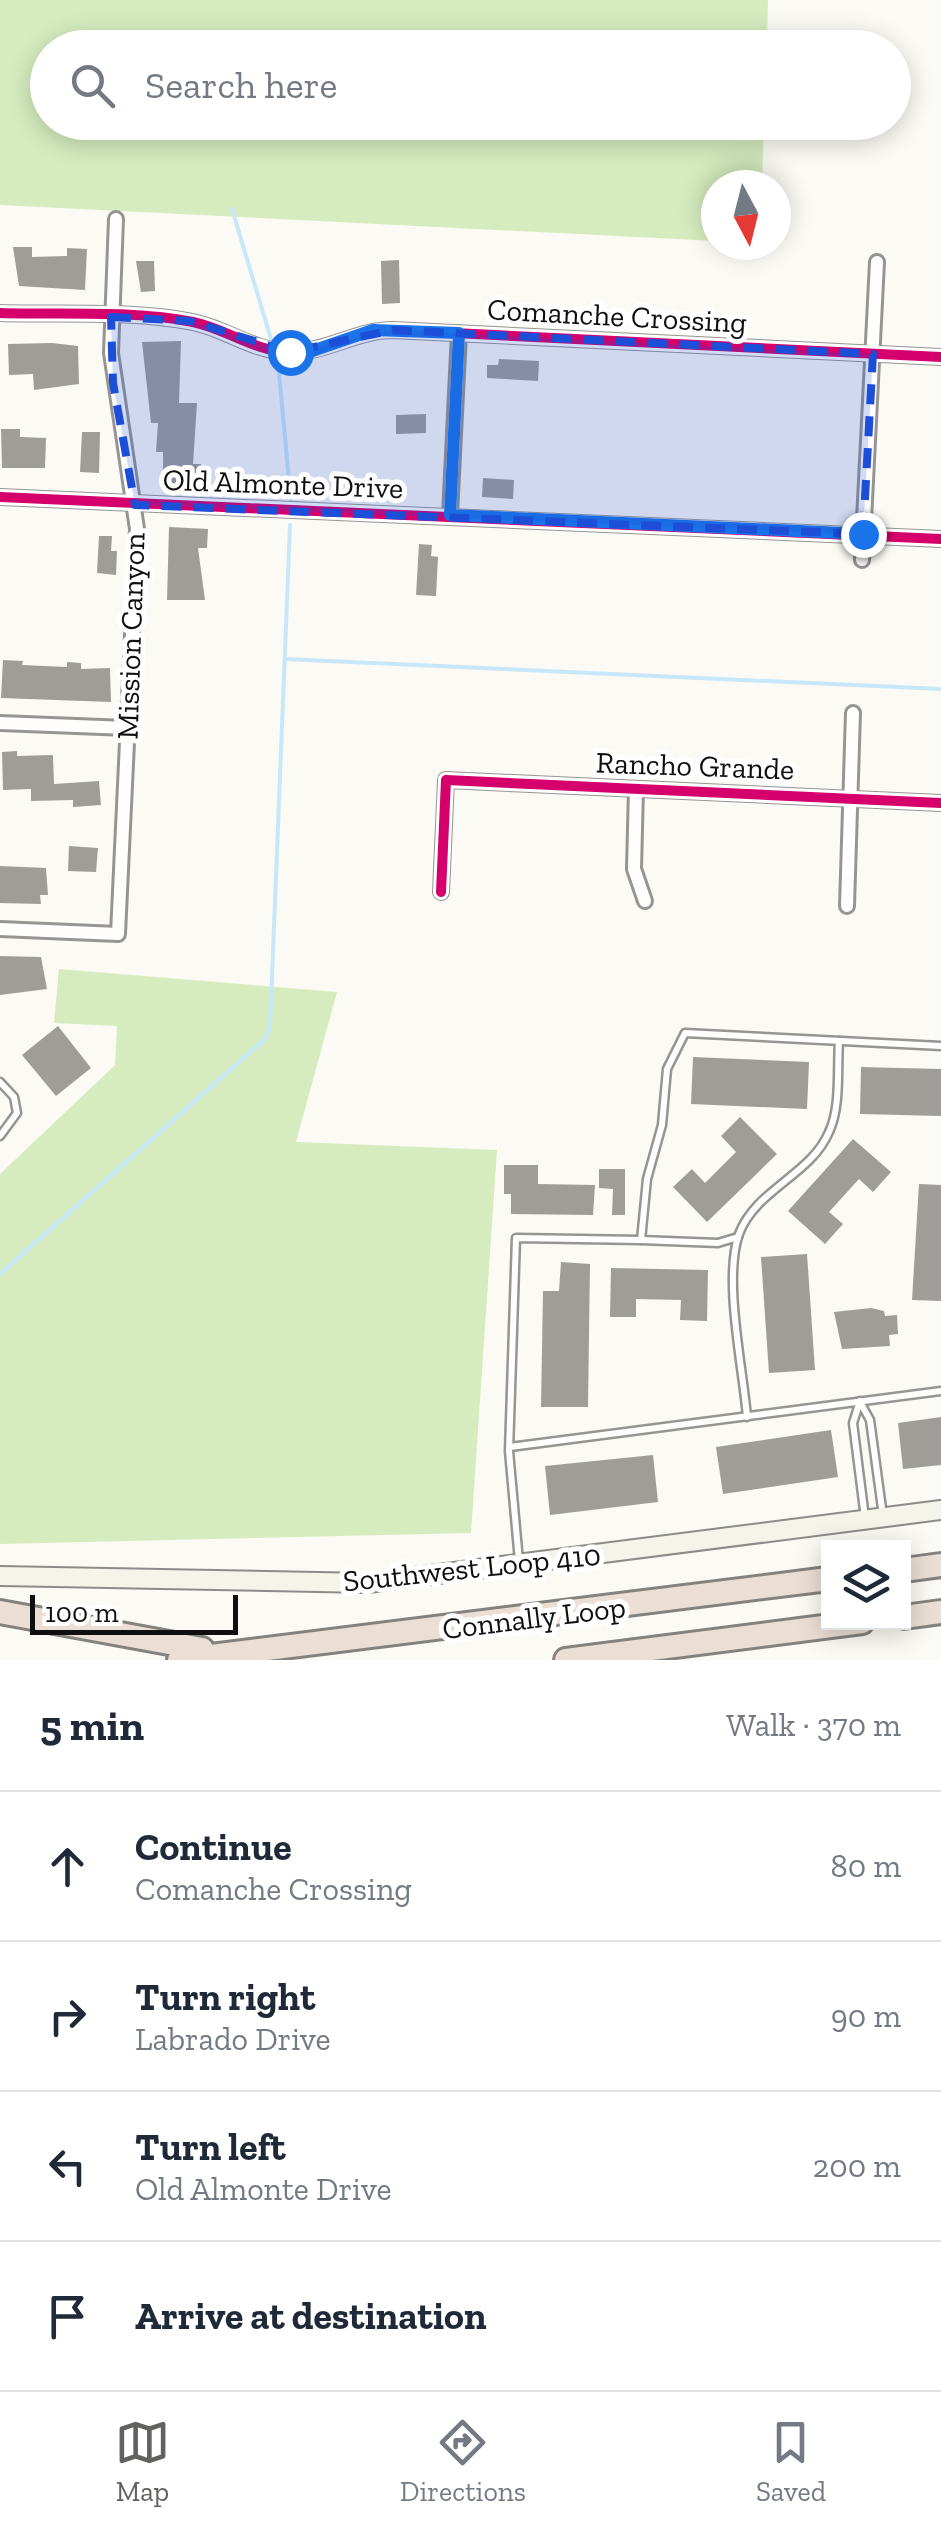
<!DOCTYPE html>
<meta charset="utf-8">
<style>
:root{--surface:#fff;--page:#f6f6f7;--text:#1f2937;--muted:#747a83;--line:#e0e1e3;--accent:#62615f}
body{margin:0;font-family:"Zilla Slab",serif;background:var(--page);color:var(--text)}
.controls{position:absolute;right:30px;bottom:30px;display:grid;overflow:hidden;border-radius:0px;box-shadow:0 5px 25px #0003}
.controls button{width:90px;height:90px;display:grid;place-items:center;padding:0;border:0;border-bottom:2px solid var(--line);background:var(--surface);color:var(--text);font:50px sans-serif}
.compass{position:absolute;left:701px;top:170px;width:90px;height:90px;border-radius:50%;background:var(--surface);box-shadow:0 5px 25px #0003;rotate:173deg}
.scale{position:absolute;left:30px;bottom:25px;width:208px;box-sizing:border-box;padding-left:10px;border:5px solid #0f0f0f;border-top:0;font-size:28px;line-height:35px;white-space:nowrap;color:#0f0f0f;-webkit-text-stroke:8px #fff;paint-order:stroke}
.stop{position:absolute;width:30px;height:30px;margin:-22px;border:8px solid #1a73e8;border-radius:50%;background:#fff}
.stop.end{background:#1a73e8;border-color:#fff;box-shadow:0 2px 10px #0008}
.list{margin:0;padding:0;list-style:none}
h2{display:flex;justify-content:space-between;align-items:center;height:130px;margin:0;padding:0 40px;font-size:42px}
h2 small{font-size:32px;font-weight:400;color:var(--muted)}
.list li{display:grid;grid-template-columns:65px 1fr auto;gap:30px;align-items:center;box-sizing:border-box;height:150px;padding:0 40px;border-top:2px solid var(--line)}
.list b{display:block;font-size:38px;white-space:nowrap}
.list p{margin:0;font-size:32px;white-space:nowrap;color:var(--muted)}
.list em{font-size:32px;font-style:normal;color:var(--muted)}
.icon{flex:none;width:55px;height:55px;fill:none;stroke:currentColor;stroke-width:2;stroke-linecap:round;stroke-linejoin:round}
.map{position:relative;flex:none;width:941px;height:1660px;overflow:hidden}
.search{position:absolute;background:var(--surface);box-shadow:0 5px 25px #0003;left:30px;right:30px;top:30px;height:110px;display:flex;align-items:center;gap:25px;box-sizing:border-box;padding:0 35px;border-radius:55px;color:var(--muted);font-size:38px}
.sheet{height:730px;background:var(--surface)}
nav{display:flex;justify-content:space-around;align-items:center;box-sizing:border-box;height:140px;border-top:2px solid var(--line);background:var(--surface);font-size:28px;color:var(--muted)}
nav a{display:grid;justify-items:center;gap:5px}
nav .on{color:var(--accent)}
.map>svg:first-child{display:block}
.forest{fill:#d6ecbf}
.lines{fill:none;stroke-linecap:round;stroke-linejoin:round}
.stream{stroke:#c7e8fa;stroke-width:4}
.building{fill:#a09d99}
.lane-casing{stroke:#969592;stroke-width:11}
.street-casing{stroke:#969592;stroke-width:18}
.secondary-casing{stroke:#8c8b89;stroke-width:22}
.highway-casing{stroke:#83827f;stroke-width:28}
.lane{stroke:#fffefd;stroke-width:6}
.street{stroke:#fffefd;stroke-width:12}
.secondary{stroke:#f5f4ea;stroke-width:18}
.highway{stroke:#ebdfd5;stroke-width:22}
.cycleway-casing{stroke:#fff;stroke-width:16}
.cycleway{stroke:#d6006c;stroke-width:10}
.route{stroke:#1a73e8;stroke-width:12}
.marked{fill:#1d4ed8;fill-opacity:0.2;stroke:#1d4ed8;stroke-width:8;stroke-dasharray:20 12;stroke-linejoin:round}
.labels{text-anchor:middle;stroke-width:10;stroke-linejoin:round;paint-order:stroke}
.street-label{font-size:30px;fill:#0f0f0f;stroke:#fff}
</style>
<div class="map">
<svg width="941" height="1660" viewBox="0 0 941 1660">
<rect width="100%" height="100%" fill="#fcfaf4"/>
<g class="forest">
<path d="M0,0h768l-1,47 -719,1v74l716,1 -2,62h-46v56l-716,-36z"/>
<path d="M59,969l278,23 -41,150 201,8 -26,383 -471,11v-370l115,-109 2,-39 -63,-3z"/>
</g>
<g class="lines">
<g class="stream">
<path d="M232,209l39,130"/>
<path d="M278,362l13,140"/>
<path d="M285,659l656,30"/>
<path d="M0,1274l266,-236 4,-11 20,-502"/>
</g>
</g>
<g class="building">
<path d="M13,247h19v10l35,-1v-8l20,1 -2,41 -66,-4z"/>
<path d="M399,260l1,43 -18,1 -1,-43z"/>
<path d="M136,261h18l1,30 -14,1z"/>
<path d="M181,341l-2,62h18l-4,61h8l1,19 -39,1v-32h-7l2,-29h-7l-9,-81z"/>
<path d="M52,343l26,3 1,38 -45,6 -1,-16 -24,1 -1,-31z"/>
<path d="M499,359l40,2 -1,20 -51,-3v-13h11z"/>
<path d="M426,414v19l-30,1v-19z"/>
<path d="M1,429h19v8l26,1 -1,30h-43z"/>
<path d="M82,432h18l-1,41 -19,-1z"/>
<path d="M483,478l31,2 -1,19 -31,-2z"/>
<path d="M169,527l39,2 -1,19h-9l7,52h-38z"/>
<path d="M99,536h13l-1,15h6l-1,24 -19,-2z"/>
<path d="M419,544l13,1 -1,11 7,1 -2,39 -20,-1z"/>
<path d="M3,660l20,1 -1,4 45,2v-5l14,1v6l29,-1 1,34 -110,-4z"/>
<path d="M17,751v5l36,-1 1,29 45,-3 2,24 -28,2v-7l-42,1v-12l-28,1 -1,-38z"/>
<path d="M69,846l29,2 -2,24 -28,-1z"/>
<path d="M0,866l46,2 2,27h-8l1,9 -41,-1z"/>
<path d="M0,956l41,1 6,32 -47,6z"/>
<path d="M58,1026l33,42 -35,28 -34,-41z"/>
<path d="M693,1057l116,5 -2,47 -116,-5z"/>
<path d="M861,1067l80,2v47l-81,-2z"/>
<path d="M740,1117l37,37 -70,68 -34,-35 19,-18 13,14 31,-31 -15,-16z"/>
<path d="M853,1139l38,33 -18,20 -14,-13 -30,33 14,12 -18,20 -37,-33z"/>
<path d="M504,1165h34v19l57,1 -2,30 -82,-1v-20h-7z"/>
<path d="M599,1169h26v46h-13l1,-26 -14,-1z"/>
<path d="M919,1184l22,1v116l-29,-1z"/>
<path d="M807,1254l8,116 -46,3 -8,-116z"/>
<path d="M561,1262l29,2 -2,143h-47l2,-116h16z"/>
<path d="M611,1268l97,2 -1,51 -27,-1 1,-20 -45,-1v18h-26z"/>
<path d="M871,1308l13,3 1,5 12,-1 1,19 -9,1 1,11 -48,3 -8,-37z"/>
<path d="M941,1417v48l-38,4 -5,-46z"/>
<path d="M831,1430l7,47 -115,17 -7,-47z"/>
<path d="M653,1455l5,47 -108,13 -5,-49z"/>
</g>
<g class="lines">
<defs>
<g id="lane">
<path d="M0,1082l14,15 3,16 -17,23"/>
<path d="M641,1240l77,3 20,-6"/>
<path d="M860,1401l-7,22 12,95"/>
<path d="M860,1402l10,18 13,96"/>
<path d="M747,1417c-4,-49 -24,-138 -8,-183 17,-45 72,-59 90,-102 12,-25 8,-63 10,-91"/>
<path d="M510,1447l431,-56"/>
<path d="M519,1561l-10,-110 7,-213 125,2 6,-61 15,-54 5,-56 18,-36 256,13"/>
</g>
<g id="street">
<path d="M0,313c63,2 132,-3 193,9 34,7 60,29 96,30 37,1 67,-22 104,-22l548,27"/>
<path d="M0,497l941,42"/>
<path d="M450,515l9,-182"/>
<path d="M862,560l15,-298"/>
<path d="M0,723l127,5"/>
<path d="M636,789l-2,80 11,32"/>
<path d="M441,892l5,-112 495,23"/>
<path d="M847,906l6,-193"/>
<path d="M0,929l118,5 19,-405 -26,-176 5,-134"/>
</g>
<path id="secondary" d="M0,1576l368,7 573,-73"/>
<g id="highway">
<path d="M904,1570l37,-5"/>
<path d="M0,1612l202,37"/>
<path d="M904,1617l37,-5"/>
<path d="M179,1660l649,-81"/>
<path d="M566,1660l296,-38"/>
</g>
</defs>
<use href="#lane" class="lane-casing"/>
<use href="#street" class="street-casing"/>
<use href="#secondary" class="secondary-casing"/>
<use href="#highway" class="highway-casing"/>
<use href="#lane" class="lane"/>
<use href="#street" class="street"/>
<use href="#secondary" class="secondary"/>
<use href="#highway" class="highway"/>
<defs>
<g id="cycleway">
<path d="M0,313c63,2 132,-3 193,9 34,7 60,29 96,30 37,1 67,-22 104,-22l548,27"/>
<path d="M0,497l941,42"/>
<path d="M441,892l5,-112 495,23"/>
</g>
</defs>
<use href="#cycleway" class="cycleway-casing"/>
<use href="#cycleway" class="cycleway"/>
</g>
<g class="lines">
<path class="route" d="M290,352l22,-1 61,-21 86,3 -9,182 413,19"/>
</g>
<path class="marked" d="M111,317l79,4 100,31 103,-22 480,24 -10,180 -728,-29 -22,-122z"/>
<g class="labels">
<g class="street-label">
<text transform="translate(617 316) rotate(3)" y="10">Comanche Crossing</text>
<text transform="translate(283 484) rotate(2)" y="10">Old Almonte Drive</text>
<text transform="translate(131 636) rotate(-88)" y="10">Mission Canyon</text>
<text transform="translate(695 766) rotate(2)" y="10">Rancho Grande</text>
<text transform="translate(472 1568) rotate(-6)" y="10">Southwest Loop 410</text>
<text transform="translate(534 1618) rotate(-7)" y="10">Connally Loop</text>
</g>
</g>
</svg>
<div class="controls">
<button><svg class="icon" aria-label="layers" viewBox="0 0 24 24"><path d="M12 4l9 5-9 5-9-5zM3 14l9 5 9-5"/></svg></button>
</div>
<svg class="compass" viewBox="-18 -18 36 36"><path d="M0-13l5 13h-10z" fill="#e53935"/><path d="M0 13l5-13h-10z" fill="#747a83"/></svg>
<div class="scale">100 m</div>
<div class="stop" style="left:290px;top:352px"></div>
<div class="stop end" style="left:863px;top:534px"></div>
<div class="search"><svg class="icon" aria-label="search" viewBox="0 0 24 24"><circle cx="10" cy="10" r="6"/><path d="M15 15l6 6"/></svg>Search here</div>
</div>
<section class="sheet">
<h2>5 min<small>Walk · 370 m</small></h2>
<ul class="list">
<li><svg class="icon" aria-label="ahead" viewBox="0 0 24 24"><path d="M12 20V5M6 11l6-6 6 6"/></svg><div><b>Continue</b><p>Comanche Crossing</p></div><em>80 m</em></li>
<li><svg class="icon" aria-label="right" viewBox="0 0 24 24"><path d="M7 20v-9h11M14 6l5 5-5 5"/></svg><div><b>Turn right</b><p>Labrado Drive</p></div><em>90 m</em></li>
<li><svg class="icon" aria-label="left" viewBox="0 0 24 24"><path d="M17 20v-9H6M10 6l-5 5 5 5"/></svg><div><b>Turn left</b><p>Old Almonte Drive</p></div><em>200 m</em></li>
<li><svg class="icon" aria-label="arrive" viewBox="0 0 24 24"><path d="M6 21V4h12l-3 4 3 4H6"/></svg><div><b>Arrive at destination</b></div></li>
</ul>
</section>
<nav>
<a class="on"><svg class="icon" aria-label="map" viewBox="0 0 24 24"><path d="M3 6l6-2 6 2 6-2v14l-6 2-6-2-6 2zM9 4v14M15 6v14"/></svg>Map</a>
<a><svg class="icon" aria-label="directions" viewBox="0 0 24 24"><path d="M12 3l9 9-9 9-9-9zM9 14v-3h6M13 9l2 2-2 2"/></svg>Directions</a>
<a><svg class="icon" aria-label="saved" viewBox="0 0 24 24"><path d="M7 4h10v16l-5-4-5 4z"/></svg>Saved</a>
</nav>
